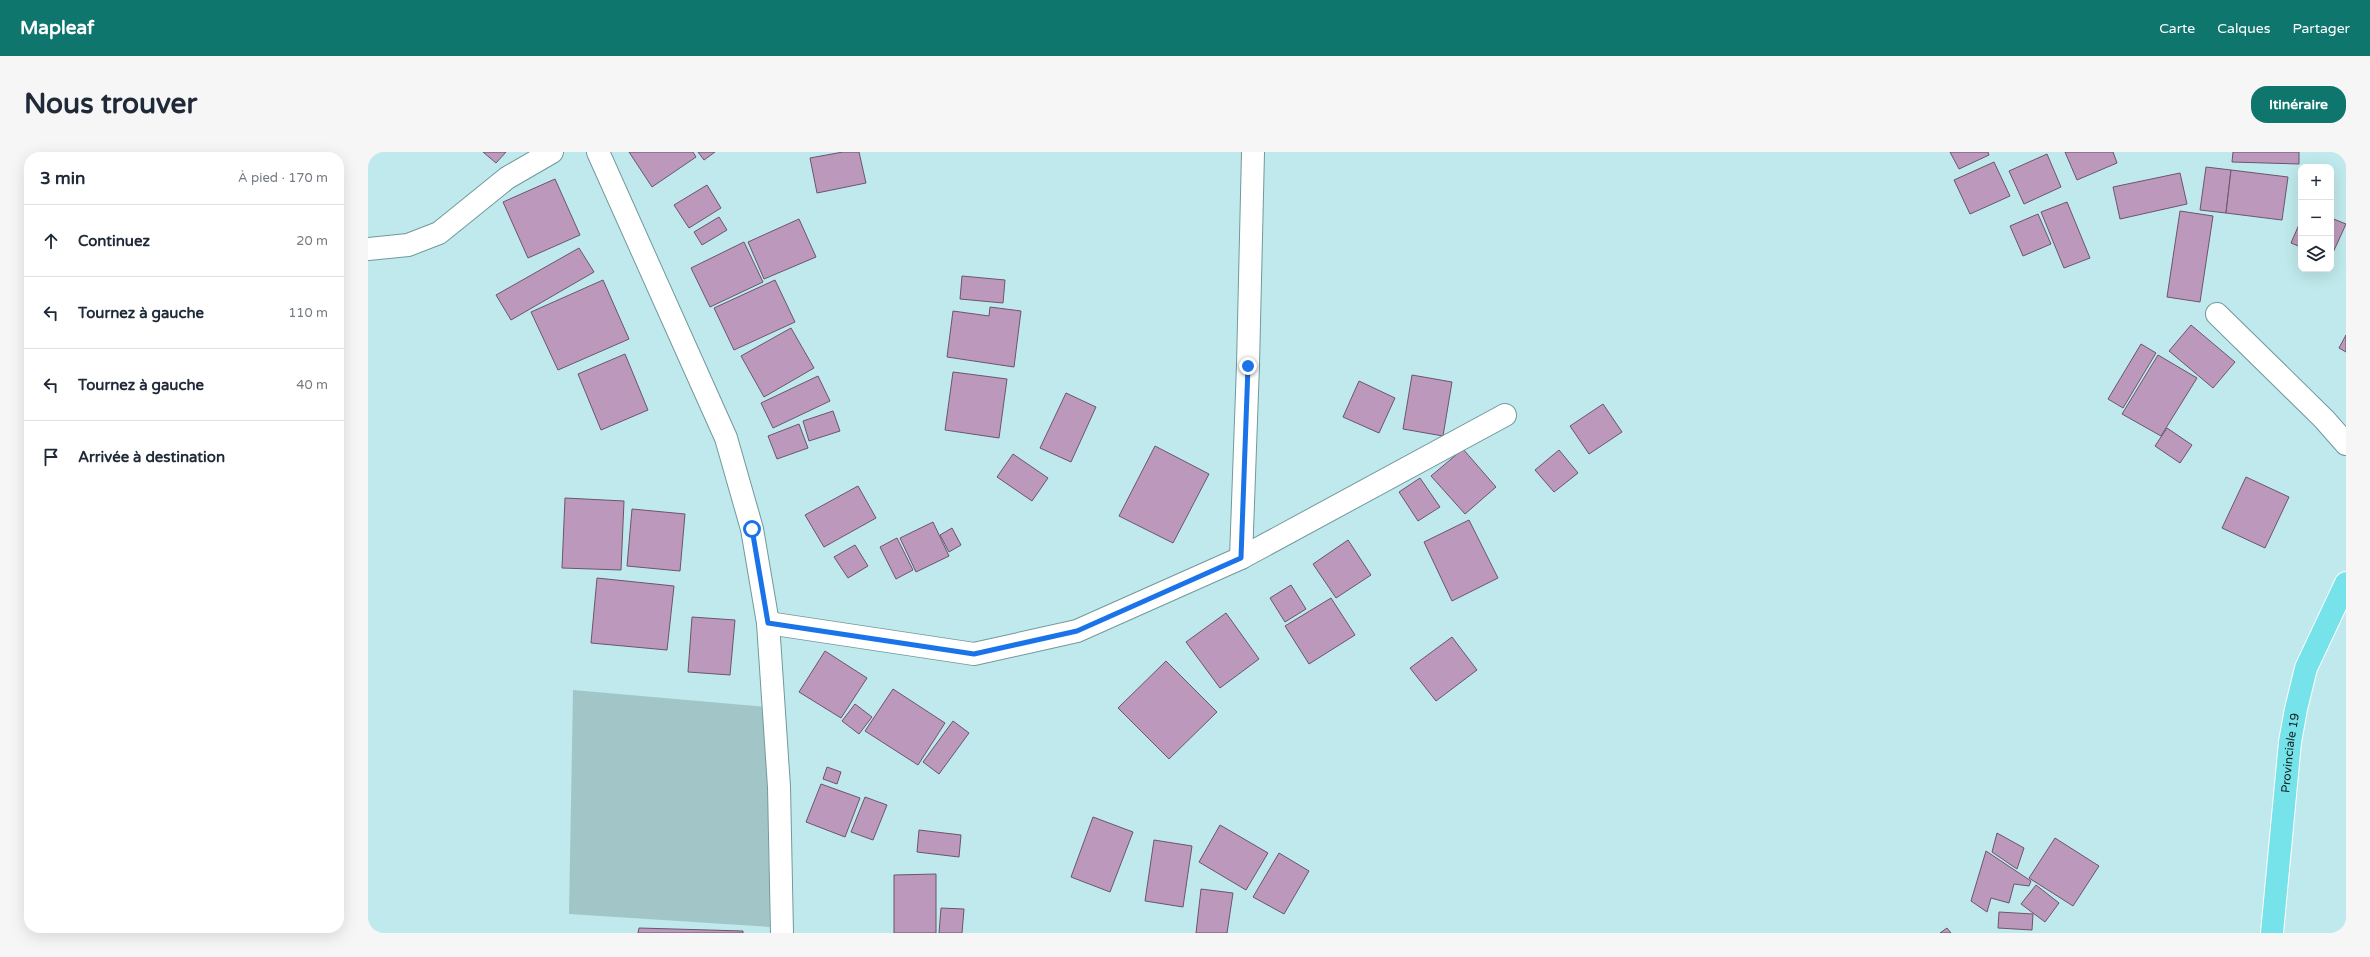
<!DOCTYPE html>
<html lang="fr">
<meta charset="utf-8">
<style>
:root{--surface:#fff;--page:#f6f6f7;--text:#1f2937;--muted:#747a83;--line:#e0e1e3;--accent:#0f766e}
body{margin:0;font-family:"Varela Round",sans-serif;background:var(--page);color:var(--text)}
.controls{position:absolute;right:12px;top:12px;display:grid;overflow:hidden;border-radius:8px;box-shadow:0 4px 16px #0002}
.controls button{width:36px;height:36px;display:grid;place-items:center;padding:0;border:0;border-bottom:1px solid var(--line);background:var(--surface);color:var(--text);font:20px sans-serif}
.stop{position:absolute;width:12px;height:12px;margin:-9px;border:3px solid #1a73e8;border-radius:50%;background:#fff}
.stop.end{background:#1a73e8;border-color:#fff;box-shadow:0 1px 4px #0008}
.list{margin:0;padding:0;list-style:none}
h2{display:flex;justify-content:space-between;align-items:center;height:52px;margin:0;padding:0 16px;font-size:17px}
h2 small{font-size:13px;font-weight:400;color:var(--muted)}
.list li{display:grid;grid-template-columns:26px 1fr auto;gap:12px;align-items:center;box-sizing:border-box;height:72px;padding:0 16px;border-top:1px solid var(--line)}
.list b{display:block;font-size:15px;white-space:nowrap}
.list em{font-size:13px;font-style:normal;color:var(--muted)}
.icon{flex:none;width:22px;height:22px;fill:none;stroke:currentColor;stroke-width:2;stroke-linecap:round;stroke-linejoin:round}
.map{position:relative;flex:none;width:1978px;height:781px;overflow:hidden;border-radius:16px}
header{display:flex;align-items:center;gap:24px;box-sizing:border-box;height:56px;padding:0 20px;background:var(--accent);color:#fff}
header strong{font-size:19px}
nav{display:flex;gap:22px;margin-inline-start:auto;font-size:14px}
.intro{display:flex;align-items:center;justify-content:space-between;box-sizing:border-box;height:96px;padding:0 24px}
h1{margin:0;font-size:28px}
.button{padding:10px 18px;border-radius:16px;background:var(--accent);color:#fff;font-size:14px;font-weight:700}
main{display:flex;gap:24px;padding:0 24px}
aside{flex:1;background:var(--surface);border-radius:16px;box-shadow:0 4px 16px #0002}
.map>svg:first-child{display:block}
.green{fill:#a2c6c8}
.building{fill:#bc99bc;stroke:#6b556a}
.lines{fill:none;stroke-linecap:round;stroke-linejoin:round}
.minor-casing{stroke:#71999c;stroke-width:24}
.major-casing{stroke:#fff;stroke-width:24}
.minor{stroke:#fff;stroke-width:22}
.major{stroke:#76e2e9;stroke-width:22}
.route{stroke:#1a73e8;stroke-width:5}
.labels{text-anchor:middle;stroke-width:3.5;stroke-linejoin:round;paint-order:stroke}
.street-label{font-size:12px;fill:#102022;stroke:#ccf6fa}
</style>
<header>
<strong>Mapleaf</strong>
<nav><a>Carte</a><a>Calques</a><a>Partager</a></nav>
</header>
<div class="intro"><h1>Nous trouver</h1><a class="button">Itinéraire</a></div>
<main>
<aside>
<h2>3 min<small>À pied · 170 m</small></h2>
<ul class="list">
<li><svg class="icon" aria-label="ahead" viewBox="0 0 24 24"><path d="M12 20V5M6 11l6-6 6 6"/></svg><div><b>Continuez</b></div><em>20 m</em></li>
<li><svg class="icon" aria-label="left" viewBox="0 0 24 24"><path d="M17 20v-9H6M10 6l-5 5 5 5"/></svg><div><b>Tournez à gauche</b></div><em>110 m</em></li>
<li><svg class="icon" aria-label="left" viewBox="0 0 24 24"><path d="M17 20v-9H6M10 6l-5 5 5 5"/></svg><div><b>Tournez à gauche</b></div><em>40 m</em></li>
<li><svg class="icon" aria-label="arrive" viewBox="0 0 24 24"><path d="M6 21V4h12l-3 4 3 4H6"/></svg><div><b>Arrivée à destination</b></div></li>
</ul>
</aside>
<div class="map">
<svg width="1978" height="781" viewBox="0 0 1978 781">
<rect width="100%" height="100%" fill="#bfe9ec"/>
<path class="green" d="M205,538l193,17 4,220 -201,-13z"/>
<g class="building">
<path d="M115,0h23l-10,11z"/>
<path d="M261,0h64l3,5 -44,30z"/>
<path d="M330,0h17l-11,8z"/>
<path d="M475,0h16l7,31 -49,10 -7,-35z"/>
<path d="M1582,0h38l1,3 -30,14z"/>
<path d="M1697,0h48l4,11 -40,17z"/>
<path d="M1865,0h66v12l-67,-2z"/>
<path d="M1679,2l14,33 -37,17 -15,-33z"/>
<path d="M1626,10l16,34 -40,18 -16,-34z"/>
<path d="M1838,15l25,3 -5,43 -26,-3z"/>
<path d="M1863,18l57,7 -6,43 -56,-7z"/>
<path d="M1812,21l7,31 -67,15 -7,-32z"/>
<path d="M187,27l25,56 -52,23 -25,-56z"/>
<path d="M339,33l14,23 -32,20 -15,-23z"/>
<path d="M1699,50l23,56 -26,10 -23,-56z"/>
<path d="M1812,59l33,5 -13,86 -33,-5z"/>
<path d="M1670,62l13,30 -28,12 -13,-30z"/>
<path d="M351,65l8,13 -25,15 -8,-13z"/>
<path d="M1963,66l15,6 -15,33z"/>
<path d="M431,67l17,38 -52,22 -16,-37z"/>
<path d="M1933,68v27l-10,-4z"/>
<path d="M376,90l19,40 -53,25 -19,-39z"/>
<path d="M211,96l15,24 -83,48 -15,-25z"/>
<path d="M594,124l43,4 -2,23 -43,-4z"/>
<path d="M235,128l26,59 -71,31 -27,-58z"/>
<path d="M407,128l20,42 -61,28 -20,-42z"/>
<path d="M622,155l31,4 -7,56 -67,-10 6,-46 36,5z"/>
<path d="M1823,173l44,37 -22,26 -44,-37z"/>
<path d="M423,176l23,40 -50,29 -23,-41z"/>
<path d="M1978,183v17l-7,-4z"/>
<path d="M1773,192l15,9 -33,55 -15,-9z"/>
<path d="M257,202l23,56 -47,20 -23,-56z"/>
<path d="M1790,203l39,23 -36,58 -39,-22z"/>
<path d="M585,220l54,7 -8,59 -54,-8z"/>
<path d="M1044,223l40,7 -9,54 -40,-7z"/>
<path d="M450,224l12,25 -57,27 -12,-25z"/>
<path d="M991,229l36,17 -16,35 -36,-16z"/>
<path d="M698,241l30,14 -25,55 -31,-14z"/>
<path d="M1235,252l19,28 -33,22 -19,-28z"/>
<path d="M465,259l7,20 -31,10 -6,-20z"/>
<path d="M431,272l9,24 -31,11 -9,-23z"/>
<path d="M1799,276l25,17 -12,18 -25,-17z"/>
<path d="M787,294l54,28 -36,69 -54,-27z"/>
<path d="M1095,297l33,38 -31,27 -34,-38z"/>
<path d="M1191,298l19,23 -24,19 -19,-22z"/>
<path d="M645,302l35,24 -16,23 -35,-24z"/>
<path d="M1878,325l43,20 -24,51 -43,-20z"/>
<path d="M1052,326l20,29 -22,14 -19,-29z"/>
<path d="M490,334l18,32 -52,29 -19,-32z"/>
<path d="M197,346l59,3 -3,69 -59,-2z"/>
<path d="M264,357l53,5 -5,57 -53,-5z"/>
<path d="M1101,368l29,58 -46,23 -28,-59z"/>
<path d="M565,370l16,34 -33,16 -16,-34z"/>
<path d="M584,376l9,17 -12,7 -9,-17z"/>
<path d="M529,386l16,32 -17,9 -16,-32z"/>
<path d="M980,388l23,35 -35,23 -23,-34z"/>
<path d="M487,393l13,21 -20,12 -14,-21z"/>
<path d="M229,426l77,8 -7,64 -76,-7z"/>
<path d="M923,433l15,24 -21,13 -15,-24z"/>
<path d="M963,446l24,37 -46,29 -24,-38z"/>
<path d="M858,461l33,46 -39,29 -34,-46z"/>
<path d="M324,465l43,3 -5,55 -42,-3z"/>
<path d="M1084,485l25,33 -41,31 -26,-33z"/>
<path d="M457,499l42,27 -26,40 -42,-26z"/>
<path d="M798,509l51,51 -48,47 -51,-51z"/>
<path d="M525,537l52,34 -27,42 -53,-34z"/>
<path d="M487,552l17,13 -13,17 -17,-13z"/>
<path d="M585,569l16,12 -30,41 -16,-12z"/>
<path d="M459,615l14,5 -4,12 -14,-5z"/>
<path d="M453,632l39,14 -15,39 -39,-15z"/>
<path d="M497,645l22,8 -14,35 -22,-8z"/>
<path d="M725,665l40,15 -23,60 -39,-15z"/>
<path d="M852,673l48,28 -22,37 -47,-28z"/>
<path d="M551,678l42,5 -2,22 -42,-5z"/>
<path d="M1629,681l27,15 -7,21 -25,-17z"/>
<path d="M1687,686l44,28 -26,40 -44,-28z"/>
<path d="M786,688l38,6 -9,61 -38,-6z"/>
<path d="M1618,699l45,30 -2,5 -15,-2 -5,19 -18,-5 -4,14 -16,-11z"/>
<path d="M911,701l30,18 -25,43 -31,-17z"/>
<path d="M568,722v59h-42v-58z"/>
<path d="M1668,733l23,18 -14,19 -24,-18z"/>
<path d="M833,737l32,4 -6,40h-31z"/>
<path d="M573,756l23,1 -2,24h-23z"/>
<path d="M1631,760l34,2 -1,16 -34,-2z"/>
<path d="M271,776l104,3v2h-105z"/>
<path d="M1579,776l4,5h-11z"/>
</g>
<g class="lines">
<defs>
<g id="minor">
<path d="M230,0l128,286 26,91 16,94 11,164 3,146"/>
<path d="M0,97l40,-4 31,-12 68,-55 45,-26"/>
<path d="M1849,162l107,105 22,25"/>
<path d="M873,406l7,-193 5,-213"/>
<path d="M400,471l206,31 103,-23 164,-73 264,-143"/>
</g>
<g id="major">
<path id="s1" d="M1904,781l18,-191 6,-33 10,-41 40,-85"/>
</g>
</defs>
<use href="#minor" class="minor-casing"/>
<use href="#major" class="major-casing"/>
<use href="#minor" class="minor"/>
<use href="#major" class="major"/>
</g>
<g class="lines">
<path class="route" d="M384,377l16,94 206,31 103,-23 164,-73 7,-192"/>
</g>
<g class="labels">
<g class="street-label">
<text dy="4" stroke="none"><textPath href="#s1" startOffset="181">Provinciale 19</textPath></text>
</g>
</g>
</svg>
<div class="controls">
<button>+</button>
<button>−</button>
<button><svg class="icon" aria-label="layers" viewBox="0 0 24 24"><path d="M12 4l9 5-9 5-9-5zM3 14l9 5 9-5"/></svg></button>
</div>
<div class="stop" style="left:384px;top:377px"></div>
<div class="stop end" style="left:880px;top:214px"></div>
</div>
</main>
